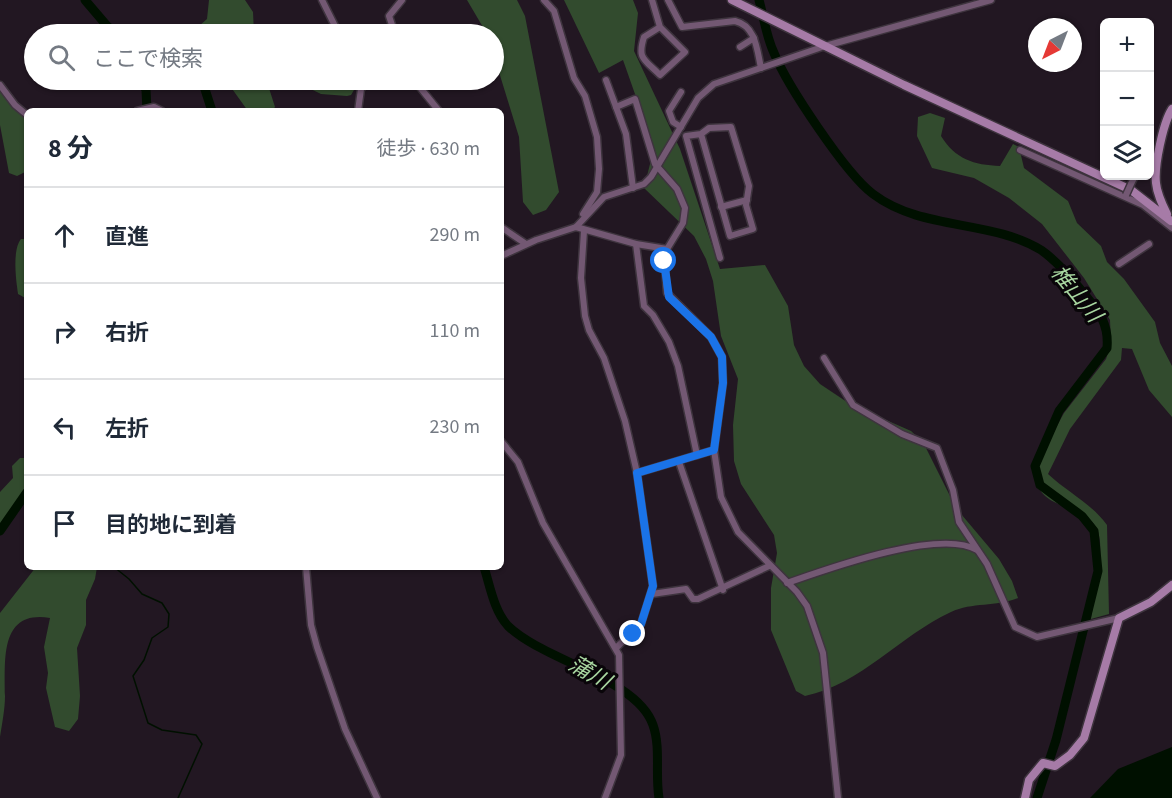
<!DOCTYPE html>
<html lang="ja">
<meta charset="utf-8">
<style>
:root{--surface:#fff;--page:#f6f6f7;--text:#1f2937;--muted:#747a83;--line:#e0e1e3}
body{margin:0;font-family:"Source Sans 3","Noto Sans JP",sans-serif;background:var(--page);color:var(--text)}
.controls{position:absolute;right:18px;top:18px;display:grid;overflow:hidden;border-radius:9px;box-shadow:0 2px 4px #0004}
.controls button{width:54px;height:54px;display:grid;place-items:center;padding:0;border:0;border-bottom:2px solid var(--line);background:var(--surface);color:var(--text);font:30px sans-serif}
.compass{position:absolute;left:1028px;top:18px;width:54px;height:54px;border-radius:50%;background:var(--surface);box-shadow:0 2px 4px #0004;rotate:222deg}
.stop{position:absolute;width:18px;height:18px;margin:-14px;border:4px solid #1a73e8;border-radius:50%;background:#fff}
.stop.end{background:#1a73e8;border-color:#fff;box-shadow:0 2px 6px #0008}
.list{margin:0;padding:0;list-style:none}
h2{display:flex;justify-content:space-between;align-items:center;height:78px;margin:0;padding:0 24px;font-size:26px}
h2 small{font-size:20px;font-weight:400;color:var(--muted)}
.list li{display:grid;grid-template-columns:39px 1fr auto;gap:18px;align-items:center;box-sizing:border-box;height:96px;padding:0 24px;border-top:2px solid var(--line)}
.list b{display:block;font-size:22px;white-space:nowrap}
.list em{font-size:20px;font-style:normal;color:var(--muted)}
.icon{flex:none;width:33px;height:33px;fill:none;stroke:currentColor;stroke-width:2;stroke-linecap:round;stroke-linejoin:round}
.map{position:relative;flex:none;width:1172px;height:798px;overflow:hidden}
.search{position:absolute;background:var(--surface);box-shadow:0 2px 4px #0004;left:24px;top:24px;width:480px;height:66px;display:flex;align-items:center;gap:15px;box-sizing:border-box;padding:0 21px;border-radius:33px;color:var(--muted);font-size:22px}
.panel{position:absolute;background:var(--surface);box-shadow:0 2px 4px #0004;left:24px;top:108px;width:480px;height:462px;border-radius:9px}
.map>svg:first-child{display:block}
.forest{fill:#324b2e}
.water{fill:#001000}
.lines{fill:none;stroke-linecap:round;stroke-linejoin:round}
.stream{stroke:#001000;stroke-width:1.5}
.river{stroke:#001000;stroke-width:9}
.street-casing{stroke:#3e343e;stroke-width:9}
.secondary-casing{stroke:#3e343e;stroke-width:11}
.street{stroke:#735873;stroke-width:6}
.secondary{stroke:#a67ba7;stroke-width:8}
.street-bridge-casing{stroke:#3e343e;stroke-width:9;stroke-linecap:butt}
.street-bridge{stroke:#735873;stroke-width:6}
.route{stroke:#1a73e8;stroke-width:8}
.labels{text-anchor:middle;stroke-width:6;stroke-linejoin:round;paint-order:stroke}
.water-label{font-size:22px;font-style:italic;fill:#a8d6a0;stroke:#090509}
</style>
<div class="map">
<svg width="1172" height="798" viewBox="0 0 1172 798">
<rect width="100%" height="100%" fill="#221722"/>
<g class="forest">
<path d="M209,0h36l8,12 1,22h-64l17,-15z"/>
<path d="M467,0h50l8,16 34,176 -13,18 -13,5 -10,-13 -4,-65 -25,-81v-22h-7z"/>
<path d="M564,0h69l5,13 -4,38 46,98 40,120 45,-4 23,41 6,39 10,21 16,18 30,20 61,27 12,11 33,66 43,51 13,22 6,17c-22,9 -46,4 -67,14 -52,24 -89,72 -146,84l-9,-5 -25,-61v-42l6,-35 -3,-18 -33,-51 -7,-23 -1,-36 5,-46 -17,-43 -8,-55 -7,-22 -12,-23 -50,-48 10,-40 -31,-88 -24,13z"/>
<path d="M217,80h63l-12,5 7,22 -3,4h-24l-18,-25 -3,-3 -4,2z"/>
<path d="M292,80h58l7,5 -6,10 -4,1 -26,-2z"/>
<path d="M0,89l27,30v52l-10,5 -8,-3 -9,-48z"/>
<path d="M930,113l15,5 -4,18c14,23 33,29 59,30l13,-22 6,3 5,21 44,33 9,22 24,23 6,16 17,17 31,43 5,21 12,23v51l-23,-27 -17,-41 -10,-1 -1,12 -51,69 -22,45c19,18 43,29 59,51l2,89 -18,5c3,-22 16,-73 5,-92 -16,-28 -68,-13 -59,-65l27,-49 42,-54 5,-15 -1,-24 -26,-42 -42,-54 -33,-26 -35,-20 -42,-10 -15,-32 1,-19z"/>
<path d="M21,239h6v60l-9,-5c-2,-14 -6,-44 3,-55z"/>
<path d="M20,458h7v31l-27,39v-36l13,-14 -1,-12z"/>
<path d="M36,567h61l-2,12 -9,21v25l-9,23 3,48 -2,23 -9,12 -14,-4 -9,-39 2,-15 -4,-26 6,-29c-50,-8 -45,40 -45,78 0,13 -3,28 -5,41v-124z"/>
</g>
<path class="water" d="M1172,747v51h-82l28,-29z"/>
<g class="lines">
<path class="stream" d="M114,567l15,12 13,15 20,9 7,11 -1,13 -16,11 -8,22 -11,16 15,47 14,7 34,5 6,9 -24,54"/>
<g class="river">
<path d="M85,0l23,27 14,7"/>
<path d="M759,0c5,18 7,36 15,53 13,32 72,121 99,141 49,37 117,25 168,56 16,11 33,31 45,46 14,17 23,29 21,52l-48,63 -24,55 5,19 42,31 12,15 4,40 -42,169 -19,58"/>
<path d="M141,80l5,10 1,21"/>
<path d="M202,80l10,31"/>
<path d="M0,531l27,-39"/>
<path d="M484,567c6,19 10,44 24,59 36,35 129,52 145,99 8,23 2,49 6,73"/>
</g>
<defs>
<g id="street">
<path d="M322,0l17,34"/>
<path d="M544,0l10,11 20,67 11,18 12,41 2,32 -2,23 -14,22"/>
<path d="M652,0l8,27 25,25 -25,23c-16,-16 -23,-16 -16,-38l16,-10"/>
<path d="M668,0l14,27 53,-6c21,5 22,29 26,47"/>
<path d="M395,34l-6,-18 13,-16"/>
<path d="M740,47l14,-9"/>
<path d="M414,80l25,31"/>
<path d="M606,80l20,54 7,54"/>
<path d="M0,85l15,20 12,10"/>
<path d="M681,92l-12,19 4,11 8,5"/>
<path d="M616,107l19,-8 20,65 22,25 8,19 -2,15 -19,31 3,39 44,44 11,20 1,26 -9,67 7,47 17,35 59,60 10,14 16,47 15,145"/>
<path d="M137,111l17,-4 8,4"/>
<path d="M358,111l3,-22 8,-9"/>
<path d="M701,134l29,102 23,-7 -7,-24 3,-19 -18,-59 -22,1 -8,6 -15,2 34,122"/>
<path d="M1020,150l123,55 29,23"/>
<path d="M1131,184l4,-8"/>
<path d="M721,207l26,-7"/>
<path d="M501,227l25,17"/>
<path d="M576,227l28,-30 40,-13 7,-7 47,-79 16,-14 111,-38 166,-46"/>
<path d="M584,231l-3,47 4,38 4,14 15,28 21,63 12,52 16,113 -12,38 -25,24"/>
<path d="M636,244l8,62 9,9 16,27 9,24 19,89"/>
<path d="M501,256l35,-16 40,-13 60,17 31,5"/>
<path d="M1119,264l30,-20"/>
<path d="M824,358l29,47 49,29 35,14 16,42 6,32 28,42 28,63 22,10 82,-19"/>
<path d="M501,441l17,21 25,61 76,132 2,100 -16,43"/>
<path d="M679,462l44,128"/>
<path d="M637,473l77,-23"/>
<path d="M306,567l5,58 6,22 28,82 32,69"/>
<path d="M787,583c40,-14 153,-55 190,-33"/>
<path d="M652,594l34,-5 7,10h5l71,-33"/>
</g>
<g id="secondary">
<path d="M732,0l172,85 227,105 40,31"/>
<path d="M1167,214c-5,-10 -10,-20 -11,-31 -2,-17 7,-60 16,-74"/>
<path d="M1025,798l4,-18 14,-17 12,3 15,-11 14,-17 35,-120 32,-16 21,-17"/>
</g>
</defs>
<use href="#street" class="street-casing"/>
<use href="#secondary" class="secondary-casing"/>
<use href="#street" class="street"/>
<use href="#secondary" class="secondary"/>
<defs>
<path id="street-bridge" d="M1126,195l5,-11"/>
</defs>
<use href="#street-bridge" class="street-bridge-casing"/>
<use href="#street-bridge" class="street-bridge"/>
</g>
<g class="lines">
<path class="route" d="M633,634l8,-10 12,-38 -16,-113 77,-23 9,-67 -1,-26 -11,-20 -42,-40 -5,-36"/>
</g>
<g class="labels">
<g class="water-label">
<text transform="translate(1077 293) rotate(51)" y="8">椎山川</text>
<text transform="translate(590 672) rotate(30)" y="8">蒲川</text>
</g>
</g>
</svg>
<div class="controls">
<button>+</button>
<button>−</button>
<button><svg class="icon" aria-label="layers" viewBox="0 0 24 24"><path d="M12 4l9 5-9 5-9-5zM3 14l9 5 9-5"/></svg></button>
</div>
<svg class="compass" viewBox="-18 -18 36 36"><path d="M0-13l5 13h-10z" fill="#e53935"/><path d="M0 13l5-13h-10z" fill="#747a83"/></svg>
<div class="stop" style="left:664px;top:261px"></div>
<div class="stop end" style="left:633px;top:634px"></div>
<div class="search"><svg class="icon" aria-label="search" viewBox="0 0 24 24"><circle cx="10" cy="10" r="6"/><path d="M15 15l6 6"/></svg>ここで検索</div>
<section class="panel">
<h2>8 分<small>徒歩 · 630 m</small></h2>
<ul class="list">
<li><svg class="icon" aria-label="ahead" viewBox="0 0 24 24"><path d="M12 20V5M6 11l6-6 6 6"/></svg><div><b>直進</b></div><em>290 m</em></li>
<li><svg class="icon" aria-label="right" viewBox="0 0 24 24"><path d="M7 20v-9h11M14 6l5 5-5 5"/></svg><div><b>右折</b></div><em>110 m</em></li>
<li><svg class="icon" aria-label="left" viewBox="0 0 24 24"><path d="M17 20v-9H6M10 6l-5 5 5 5"/></svg><div><b>左折</b></div><em>230 m</em></li>
<li><svg class="icon" aria-label="arrive" viewBox="0 0 24 24"><path d="M6 21V4h12l-3 4 3 4H6"/></svg><div><b>目的地に到着</b></div></li>
</ul>
</section>
</div>
